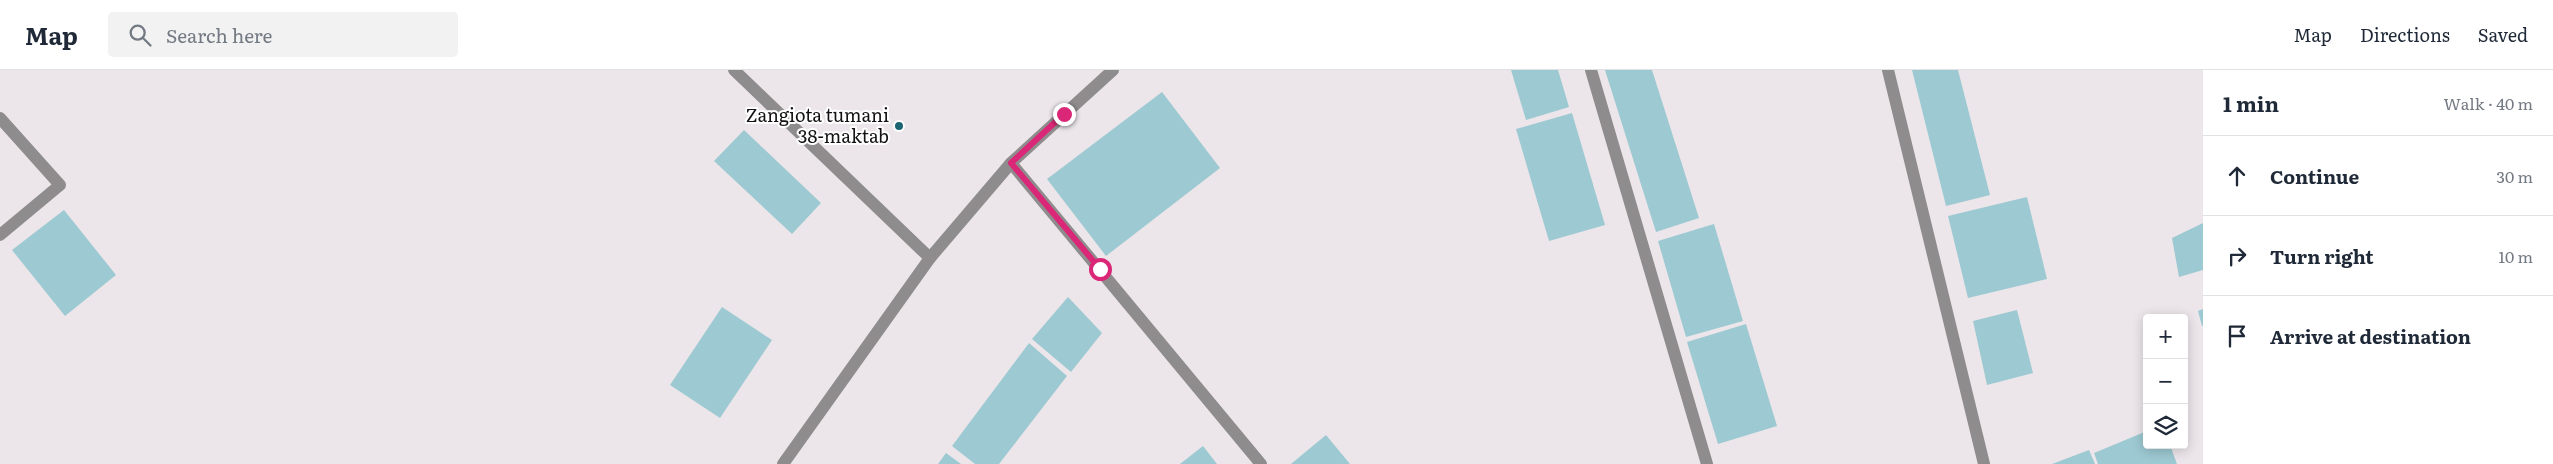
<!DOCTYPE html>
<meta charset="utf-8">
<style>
:root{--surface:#fff;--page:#f2f2f3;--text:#1f2937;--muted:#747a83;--line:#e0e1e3}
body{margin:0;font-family:Literata,serif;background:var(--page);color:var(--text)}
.controls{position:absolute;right:15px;bottom:15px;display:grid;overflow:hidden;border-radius:5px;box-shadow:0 2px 12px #0003}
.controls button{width:45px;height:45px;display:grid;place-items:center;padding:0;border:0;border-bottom:1px solid var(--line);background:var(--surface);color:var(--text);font:25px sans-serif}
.stop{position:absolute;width:15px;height:15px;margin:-11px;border:4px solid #db2777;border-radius:50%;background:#fff}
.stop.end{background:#db2777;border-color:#fff;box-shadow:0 1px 5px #0008}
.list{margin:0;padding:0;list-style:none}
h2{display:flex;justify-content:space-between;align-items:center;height:65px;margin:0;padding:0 20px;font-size:21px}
h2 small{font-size:16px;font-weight:400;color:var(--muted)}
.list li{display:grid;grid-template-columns:32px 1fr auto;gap:15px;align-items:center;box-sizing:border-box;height:80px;padding:0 20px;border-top:1px solid var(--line)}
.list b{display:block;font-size:19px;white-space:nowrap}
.list em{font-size:16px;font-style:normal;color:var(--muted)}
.icon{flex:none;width:28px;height:28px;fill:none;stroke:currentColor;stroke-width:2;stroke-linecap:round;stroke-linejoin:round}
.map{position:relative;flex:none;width:2203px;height:394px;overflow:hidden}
header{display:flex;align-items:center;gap:30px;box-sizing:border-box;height:70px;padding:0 25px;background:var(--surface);border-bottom:1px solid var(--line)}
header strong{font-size:24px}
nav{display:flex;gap:28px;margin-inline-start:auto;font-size:18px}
.search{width:350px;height:45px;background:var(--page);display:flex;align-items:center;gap:12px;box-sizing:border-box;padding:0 18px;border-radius:5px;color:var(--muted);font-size:19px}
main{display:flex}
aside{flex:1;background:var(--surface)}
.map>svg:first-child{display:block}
.building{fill:#9dc9d2}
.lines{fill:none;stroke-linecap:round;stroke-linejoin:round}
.minor{stroke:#8e8c8d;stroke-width:12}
.route{stroke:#db2777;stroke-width:6}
.poi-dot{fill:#1b6471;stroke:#fff;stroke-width:2}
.labels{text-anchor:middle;stroke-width:4;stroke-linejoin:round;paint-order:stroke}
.poi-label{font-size:18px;fill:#141213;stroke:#fff;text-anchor:end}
</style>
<header>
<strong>Map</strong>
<div class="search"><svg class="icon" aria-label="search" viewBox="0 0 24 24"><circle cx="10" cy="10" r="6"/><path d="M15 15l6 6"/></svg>Search here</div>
<nav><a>Map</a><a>Directions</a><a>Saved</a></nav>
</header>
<main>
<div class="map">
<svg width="2203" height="394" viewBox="0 0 2203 394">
<rect width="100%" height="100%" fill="#ece6ea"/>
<g class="building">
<path d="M1511,0h47l11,37 -43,13z"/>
<path d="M1605,0h47l47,148 -43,14z"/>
<path d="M1912,0h46l32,125 -44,11z"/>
<path d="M1162,22l58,76 -114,88 -59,-77z"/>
<path d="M1572,43l33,112 -56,16 -33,-112z"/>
<path d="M744,60l77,73 -29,31 -78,-73z"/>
<path d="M2027,127l20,82 -79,19 -20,-82z"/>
<path d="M64,140l52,65 -51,41 -53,-66z"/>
<path d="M2203,153v47l-24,7 -7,-39z"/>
<path d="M1714,154l29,97 -57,16 -28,-96z"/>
<path d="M1068,227l34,36 -31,39 -39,-33z"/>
<path d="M722,237l50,33 -52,78 -50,-33z"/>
<path d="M2203,239v17h-1l-4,-15z"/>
<path d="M2017,240l16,63 -46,12 -14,-64z"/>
<path d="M1746,254l31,102 -59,18 -31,-102z"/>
<path d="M1029,273l38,33 -68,88h-24l-23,-18z"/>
<path d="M2147,361v14h23l7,19h-79l-4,-11z"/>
<path d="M1326,365l24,29h-59z"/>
<path d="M1203,376l14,18h-37z"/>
<path d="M2089,380l6,14h-43z"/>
<path d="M946,383l15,11h-23z"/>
</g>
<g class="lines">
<g class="minor">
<path d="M734,0l196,188"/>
<path d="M1591,0l116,394"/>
<path d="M1888,0l96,394"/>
<path d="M0,48l60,67 -60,50"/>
<path d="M1011,93l250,301"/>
<path d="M783,394l147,-206 81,-95 102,-93"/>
</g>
</g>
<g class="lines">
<path class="route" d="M1064,44l-53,49 89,106"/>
</g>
<circle class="poi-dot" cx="899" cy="56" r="5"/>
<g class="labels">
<g class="poi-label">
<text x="889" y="52">Zangiota tumani<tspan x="889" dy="21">38-maktab</tspan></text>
</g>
</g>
</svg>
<div class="controls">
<button>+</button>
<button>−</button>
<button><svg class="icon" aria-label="layers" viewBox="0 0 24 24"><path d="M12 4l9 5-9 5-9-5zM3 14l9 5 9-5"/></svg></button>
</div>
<div class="stop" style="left:1100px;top:199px"></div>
<div class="stop end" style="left:1064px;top:44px"></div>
</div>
<aside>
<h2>1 min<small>Walk · 40 m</small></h2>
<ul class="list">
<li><svg class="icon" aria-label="ahead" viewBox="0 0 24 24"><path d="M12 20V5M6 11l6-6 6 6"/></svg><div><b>Continue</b></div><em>30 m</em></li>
<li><svg class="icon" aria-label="right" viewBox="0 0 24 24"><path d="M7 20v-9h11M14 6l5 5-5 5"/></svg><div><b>Turn right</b></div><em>10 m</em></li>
<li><svg class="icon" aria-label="arrive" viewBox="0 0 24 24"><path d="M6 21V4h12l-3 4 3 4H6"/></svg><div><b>Arrive at destination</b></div></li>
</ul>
</aside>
</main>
